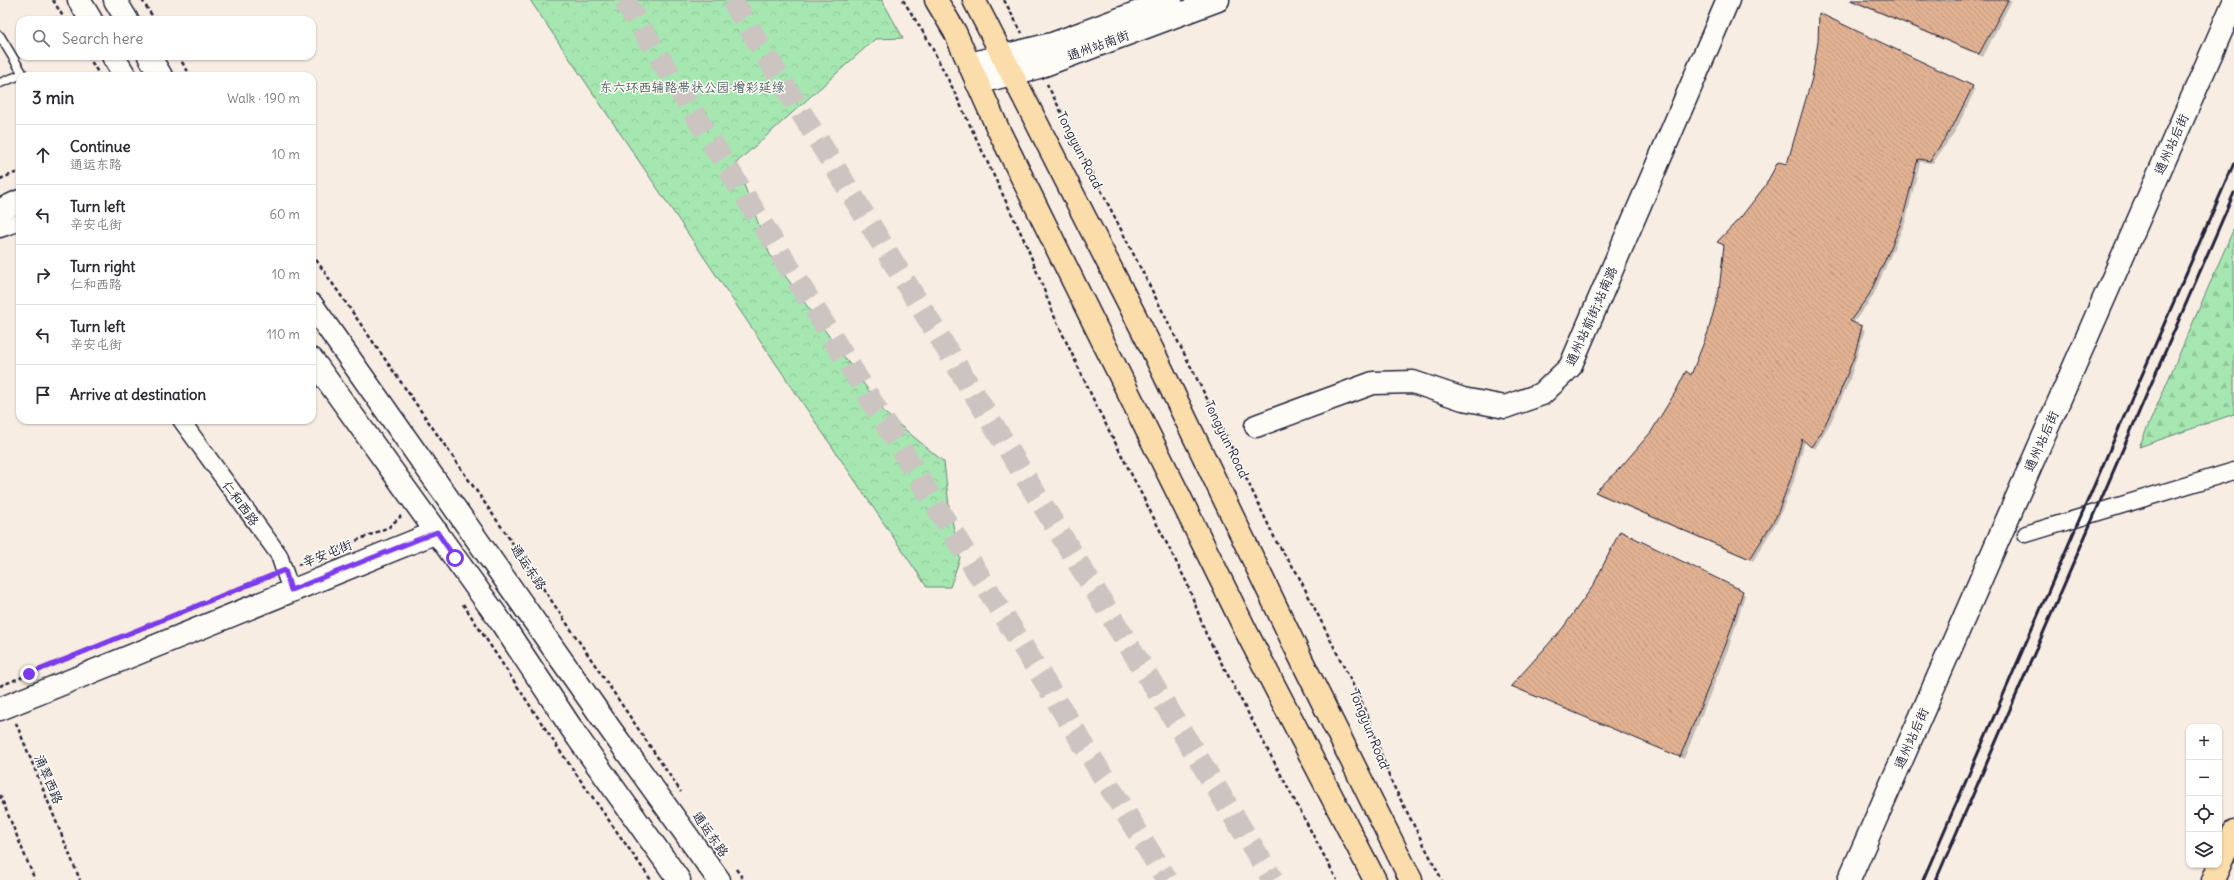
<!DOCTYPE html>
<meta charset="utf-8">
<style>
:root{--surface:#fff;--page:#f7f7f7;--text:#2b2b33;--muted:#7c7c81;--line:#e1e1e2}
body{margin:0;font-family:Delius,"LXGW WenKai TC",sans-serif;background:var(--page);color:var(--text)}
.controls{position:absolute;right:12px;bottom:12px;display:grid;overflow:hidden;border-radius:8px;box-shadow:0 1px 3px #0004}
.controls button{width:36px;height:36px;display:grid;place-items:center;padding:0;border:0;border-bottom:1px solid var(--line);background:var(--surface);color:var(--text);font:20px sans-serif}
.stop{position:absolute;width:12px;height:12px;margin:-9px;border:3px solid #7c3aed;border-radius:50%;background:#fff}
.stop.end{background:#7c3aed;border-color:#fff;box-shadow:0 1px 4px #0008}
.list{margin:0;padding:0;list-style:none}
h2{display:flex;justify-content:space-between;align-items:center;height:52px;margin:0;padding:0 16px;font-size:17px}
h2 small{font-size:13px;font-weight:400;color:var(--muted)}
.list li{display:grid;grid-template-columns:26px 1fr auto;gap:12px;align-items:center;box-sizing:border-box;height:60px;padding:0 16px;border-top:1px solid var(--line)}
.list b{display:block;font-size:15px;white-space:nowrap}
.list p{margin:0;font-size:13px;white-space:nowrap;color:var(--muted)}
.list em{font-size:13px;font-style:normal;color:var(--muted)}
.icon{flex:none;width:22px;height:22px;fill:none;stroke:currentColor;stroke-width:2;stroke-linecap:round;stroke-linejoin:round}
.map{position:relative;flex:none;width:2234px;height:880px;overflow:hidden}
.search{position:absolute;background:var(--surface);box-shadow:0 1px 3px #0004;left:16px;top:16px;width:300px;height:44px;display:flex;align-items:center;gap:10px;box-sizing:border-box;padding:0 14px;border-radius:12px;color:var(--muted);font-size:15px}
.panel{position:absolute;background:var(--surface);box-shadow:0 1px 3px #0004;left:16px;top:72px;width:300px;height:352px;border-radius:12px}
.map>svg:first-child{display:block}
.forest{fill:url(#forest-firs);stroke:#648476}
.park{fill:url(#park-crowns);stroke:#648476}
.shadow{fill:#0003}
.building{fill:url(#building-back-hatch);stroke:#22223b}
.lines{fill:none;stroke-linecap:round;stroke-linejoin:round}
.highway-tunnel{stroke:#ccc4c1;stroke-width:22;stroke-dasharray:22 11;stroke-linecap:butt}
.lane-casing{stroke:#22223b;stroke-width:11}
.street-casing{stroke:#22223b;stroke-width:19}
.secondary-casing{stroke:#22223b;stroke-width:25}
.primary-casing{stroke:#22223b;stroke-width:25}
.path{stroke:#22223b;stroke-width:2.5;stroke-dasharray:4 3;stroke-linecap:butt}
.lane{stroke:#fdfcf7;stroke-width:8}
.street{stroke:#fdfcf7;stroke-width:16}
.secondary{stroke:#fdfcf7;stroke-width:22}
.primary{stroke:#fbdcab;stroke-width:22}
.rail{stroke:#22223b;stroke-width:3}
.route{stroke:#7c3aed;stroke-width:5}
.labels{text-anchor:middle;stroke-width:3;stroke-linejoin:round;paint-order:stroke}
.street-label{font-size:13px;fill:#22223b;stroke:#fdfcf7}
.park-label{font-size:13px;fill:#4a5d5e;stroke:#fdfcf7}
</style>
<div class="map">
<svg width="2234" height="880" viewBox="0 0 2234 880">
<defs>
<pattern id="forest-firs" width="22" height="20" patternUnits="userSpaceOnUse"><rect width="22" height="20" fill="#a6e7b1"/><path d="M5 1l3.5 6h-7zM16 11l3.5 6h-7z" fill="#8fc699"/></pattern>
<pattern id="park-crowns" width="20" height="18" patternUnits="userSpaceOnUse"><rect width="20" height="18" fill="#a6e7b1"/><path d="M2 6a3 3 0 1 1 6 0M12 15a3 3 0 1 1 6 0" fill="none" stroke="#8fc699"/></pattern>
<pattern id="building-back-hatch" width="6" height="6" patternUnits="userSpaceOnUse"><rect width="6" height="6" fill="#e1b192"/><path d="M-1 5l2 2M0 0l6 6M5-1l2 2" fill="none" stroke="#c1987f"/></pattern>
</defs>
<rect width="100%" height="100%" fill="#f7ede3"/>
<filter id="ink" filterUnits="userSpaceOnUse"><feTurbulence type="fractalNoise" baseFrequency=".025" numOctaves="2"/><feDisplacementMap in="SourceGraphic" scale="8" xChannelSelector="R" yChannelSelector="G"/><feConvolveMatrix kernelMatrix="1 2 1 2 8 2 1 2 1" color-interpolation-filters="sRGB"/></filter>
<g filter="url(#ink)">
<path class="forest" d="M2234,228v186l-95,33z"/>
<path class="park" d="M530,0h352l21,38 -28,1 -139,124 34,92 115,158 59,49 5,44 11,52 -10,29h-23z"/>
<g class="shadow">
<path d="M1848,0h164l-29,57z"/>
<path d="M1972,87l3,3 -19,40 -23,33 -13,-1 -14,58 -12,28 -22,50 -19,25 12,7 -16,52 -18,40 -16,27 -10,-8 -11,40 -16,39 -25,41 -154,-66 -3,-3 25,-23 31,-36 39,-57 18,-43 11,-42 5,-44 -7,-5 70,-77z"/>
<path d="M1742,592l3,3 -16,52 -45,112 -171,-73z"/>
</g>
<g class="building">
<path d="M1851,0h157l-29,54z"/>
<path d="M1819,13l154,73 -20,40 -23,35 -12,-2 -15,58 -11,28 -23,50 -19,26 12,5 -8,31 -17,43 -16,33 -10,14 -9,-8 -11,39 -15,39 -26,42 -155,-67 25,-24 31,-36 25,-41 10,-20 5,4 17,-43 11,-41 5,-46 -7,-3 24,-25 24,-31 13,-24 9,2 25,-86 6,-36z"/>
<path d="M1620,531l123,60 -17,53 -46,113 -169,-71 51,-57 31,-43z"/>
</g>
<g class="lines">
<g class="highway-tunnel">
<path d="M624,0l543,880"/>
<path d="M732,0l541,880"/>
</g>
<defs>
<path id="lane" d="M0,36l23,38 -23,9"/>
<g id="street">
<path d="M0,229l20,-7"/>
<path d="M181,420l98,135 12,36"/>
<path d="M2026,534l208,-63"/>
</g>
<g id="secondary">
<path d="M79,0l12,20"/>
<path d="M115,0l12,20"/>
<path d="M113,56l12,20"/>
<path d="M149,56l12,20"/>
<path d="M969,64l83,-20 119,-44"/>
<path d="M977,83l62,-16 179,-67"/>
<path d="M0,210l20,-9"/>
<path d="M312,305l296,421 111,154"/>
<path d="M312,359l189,263 77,116 101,142"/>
<path d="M1256,426l117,-43 40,-1 50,17 42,8 37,-13 28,-27 158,-367"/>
<path d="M0,709l437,-177"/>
<path d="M1849,880l385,-878"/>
</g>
<g id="primary">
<path d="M936,0l19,32 43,97 249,504 128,247"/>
<path d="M974,0l178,349 152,316 107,215"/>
<path d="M2213,880l21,-48"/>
</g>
</defs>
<use href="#lane" class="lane-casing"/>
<use href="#street" class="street-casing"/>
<use href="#secondary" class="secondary-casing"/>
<use href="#primary" class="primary-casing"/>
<g class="path">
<path d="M53,0l12,20"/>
<path d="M142,0l13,20"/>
<path d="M903,0l25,40 24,47 74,157 29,74 42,89 90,176 19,51 131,246"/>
<path d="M1004,0l18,33"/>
<path d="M88,56l12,20"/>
<path d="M178,56l13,20"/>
<path d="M1047,84l180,354 50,105 20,30 69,138 24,68 52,101"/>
<path d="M0,179l20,-8"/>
<path d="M312,254l195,281 174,257"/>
<path d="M298,565l91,-38 12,-11"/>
<path d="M463,604l97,147 91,129"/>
<path d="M0,686l269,-109"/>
<path d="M16,723l64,157"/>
<path d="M0,795l35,85"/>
<path d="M736,869l8,11"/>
</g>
<use href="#lane" class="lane"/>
<use href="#street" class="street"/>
<use href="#secondary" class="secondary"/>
<use href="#primary" class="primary"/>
<g class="rail">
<path d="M1923,880l311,-717"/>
<path d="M1936,880l298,-687"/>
</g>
</g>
</g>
<g class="lines" filter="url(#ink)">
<path class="route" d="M29,674l256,-104 6,20 146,-58 18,26"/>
</g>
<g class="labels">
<g class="street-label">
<text transform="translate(1098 45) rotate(-20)" y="5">通州站南街</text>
<text transform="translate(2171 144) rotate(-66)" y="5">通州站后街</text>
<text transform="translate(1080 150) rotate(63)" y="5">Tongyun Road</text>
<text transform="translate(1591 316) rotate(-66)" y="5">通州站前街;站南潞</text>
<text transform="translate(1227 439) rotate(64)" y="5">Tongyun Road</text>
<text transform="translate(2041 441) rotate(-66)" y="5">通州站后街</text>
<text transform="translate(241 503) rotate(54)" y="5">仁和西路</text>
<text transform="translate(327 553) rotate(-22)" y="5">辛安屯街</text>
<text transform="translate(529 567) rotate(56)" y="5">通运东路</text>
<text transform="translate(1370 729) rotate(68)" y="5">Tongyun Road</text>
<text transform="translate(1911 738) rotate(-66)" y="5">通州站后街</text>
<text transform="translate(49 779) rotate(67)" y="5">涌翠西路</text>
<text transform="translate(711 834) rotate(55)" y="5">通运东路</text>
</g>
<g class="park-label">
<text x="692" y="92">东六环西辅路带状公园·增彩延绿</text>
</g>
</g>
</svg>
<div class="controls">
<button>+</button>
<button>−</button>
<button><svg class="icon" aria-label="locate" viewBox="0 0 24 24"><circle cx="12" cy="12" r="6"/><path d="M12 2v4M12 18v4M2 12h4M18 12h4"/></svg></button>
<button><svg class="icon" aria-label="layers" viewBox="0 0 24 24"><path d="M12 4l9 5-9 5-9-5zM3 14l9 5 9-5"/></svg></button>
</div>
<div class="stop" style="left:455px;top:558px"></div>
<div class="stop end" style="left:29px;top:674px"></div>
<div class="search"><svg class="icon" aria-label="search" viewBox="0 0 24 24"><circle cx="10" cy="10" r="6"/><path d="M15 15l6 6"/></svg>Search here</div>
<section class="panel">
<h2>3 min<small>Walk · 190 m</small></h2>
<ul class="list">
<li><svg class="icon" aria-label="ahead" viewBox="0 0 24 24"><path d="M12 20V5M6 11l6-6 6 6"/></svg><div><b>Continue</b><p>通运东路</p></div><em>10 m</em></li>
<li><svg class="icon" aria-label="left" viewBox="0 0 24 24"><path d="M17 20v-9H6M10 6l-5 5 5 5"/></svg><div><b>Turn left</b><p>辛安屯街</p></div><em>60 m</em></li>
<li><svg class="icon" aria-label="right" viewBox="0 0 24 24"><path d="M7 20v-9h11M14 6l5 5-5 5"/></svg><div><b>Turn right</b><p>仁和西路</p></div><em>10 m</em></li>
<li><svg class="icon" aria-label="left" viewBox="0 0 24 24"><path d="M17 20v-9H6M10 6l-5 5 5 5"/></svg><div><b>Turn left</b><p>辛安屯街</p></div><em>110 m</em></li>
<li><svg class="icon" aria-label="arrive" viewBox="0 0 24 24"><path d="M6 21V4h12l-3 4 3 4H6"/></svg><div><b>Arrive at destination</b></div></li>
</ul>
</section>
</div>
